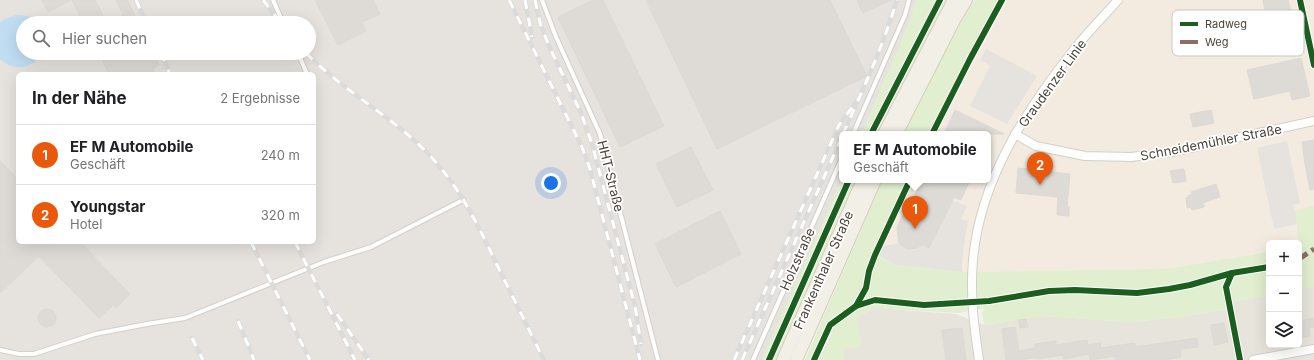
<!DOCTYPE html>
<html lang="de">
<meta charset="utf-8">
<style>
:root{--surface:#fff;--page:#f6f6f6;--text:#202124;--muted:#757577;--line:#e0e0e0;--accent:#ea580c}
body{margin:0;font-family:Inter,sans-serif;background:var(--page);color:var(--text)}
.controls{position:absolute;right:12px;bottom:12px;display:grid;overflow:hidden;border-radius:6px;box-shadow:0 4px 16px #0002}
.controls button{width:36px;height:36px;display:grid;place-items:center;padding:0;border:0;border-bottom:1px solid var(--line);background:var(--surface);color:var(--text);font:20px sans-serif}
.you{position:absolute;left:551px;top:183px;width:14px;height:14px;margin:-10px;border:3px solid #fff;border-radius:50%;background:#1a73e8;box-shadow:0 0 0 6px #1a73e833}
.badge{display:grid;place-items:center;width:26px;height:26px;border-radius:50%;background:var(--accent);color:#fff;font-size:13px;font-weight:700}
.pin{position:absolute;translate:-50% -33px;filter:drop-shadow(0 1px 2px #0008)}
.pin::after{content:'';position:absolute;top:21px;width:14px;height:12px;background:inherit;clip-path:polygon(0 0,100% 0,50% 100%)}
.popup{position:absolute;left:839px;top:131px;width:152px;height:52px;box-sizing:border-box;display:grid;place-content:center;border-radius:6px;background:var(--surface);filter:drop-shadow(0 1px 3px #0005);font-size:13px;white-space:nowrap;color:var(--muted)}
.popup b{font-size:15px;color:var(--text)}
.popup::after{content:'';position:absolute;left:50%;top:100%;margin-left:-8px;border:8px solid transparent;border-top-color:var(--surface)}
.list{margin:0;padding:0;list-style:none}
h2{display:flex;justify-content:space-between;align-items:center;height:52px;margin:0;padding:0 16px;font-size:17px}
h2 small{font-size:13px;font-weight:400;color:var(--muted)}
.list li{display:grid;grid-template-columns:26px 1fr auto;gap:12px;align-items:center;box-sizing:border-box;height:60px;padding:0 16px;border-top:1px solid var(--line)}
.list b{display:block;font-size:15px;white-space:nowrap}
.list p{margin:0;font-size:13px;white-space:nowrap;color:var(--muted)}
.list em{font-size:13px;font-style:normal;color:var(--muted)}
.icon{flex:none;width:22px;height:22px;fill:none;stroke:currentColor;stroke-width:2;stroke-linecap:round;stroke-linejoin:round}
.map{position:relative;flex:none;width:1314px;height:360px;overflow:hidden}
.search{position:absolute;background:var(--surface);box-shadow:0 4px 16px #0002;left:16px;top:16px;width:300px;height:44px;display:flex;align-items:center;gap:10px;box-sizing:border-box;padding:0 14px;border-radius:22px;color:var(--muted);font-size:15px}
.panel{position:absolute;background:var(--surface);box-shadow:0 4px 16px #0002;left:16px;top:72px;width:300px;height:172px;border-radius:6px}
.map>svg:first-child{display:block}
.residential{fill:#e7e4dc}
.commercial{fill:#f3ebdf}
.industrial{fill:#e6e2de;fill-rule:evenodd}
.green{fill:#e1eecf}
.parking{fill:#e6e3df}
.water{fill:#c0ddf1}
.building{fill:#dedbd6;stroke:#dcd9d4}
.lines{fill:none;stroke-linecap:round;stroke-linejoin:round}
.lane-casing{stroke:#d2d0cb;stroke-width:6}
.street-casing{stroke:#d2d0cb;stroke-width:10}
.primary-casing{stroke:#d6cebb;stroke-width:14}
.lane{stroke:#fdfdfc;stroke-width:4}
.street{stroke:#fdfdfc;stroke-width:8}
.primary{stroke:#f2efe6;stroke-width:12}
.rail-casing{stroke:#dbdbda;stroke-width:4.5}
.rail{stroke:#fff;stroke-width:3;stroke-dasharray:9;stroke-linecap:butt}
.quiet{stroke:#8d6e63;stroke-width:5;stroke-dasharray:10 5;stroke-linecap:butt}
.cycleway-casing{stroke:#fff;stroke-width:8}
.cycleway{stroke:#1b5e20;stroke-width:6}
.labels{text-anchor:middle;stroke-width:3.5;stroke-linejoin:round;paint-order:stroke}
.street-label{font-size:13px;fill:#4b4439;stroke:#fff}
.key{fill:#fff;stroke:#c9c7c4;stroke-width:1}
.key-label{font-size:11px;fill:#4b4439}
</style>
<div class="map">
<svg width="1314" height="360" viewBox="0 0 1314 360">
<rect width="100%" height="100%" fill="#f4f2ee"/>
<path class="residential" d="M1314,286v74h-496l16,-30 41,-22 81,6 28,11 59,-9 88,6 51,-5 46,-8 4,-7 37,-7v50h30v-56z"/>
<path class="commercial" d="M1007,0h307v207l-14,36h-31v7l-18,5 -86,14 -203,3 -64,-8 -20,-8 35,-76h75v-46h-53z"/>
<path class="industrial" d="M0,0h934l-70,134h-22v46l-79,180h-763zM23,23h286v30h-286zM18,74h296v168h-296z"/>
<g class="green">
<path d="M915,0h33l-51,96 -18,38h-18l49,-114z"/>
<path d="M975,0h23l-31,57 -39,77h-25l34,-68 32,-58z"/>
<path d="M842,178v2h15l-81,180h-15z"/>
<path d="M882,180h24l-34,74 25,11 65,7 203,-3 86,-14 18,-4v44l-37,7v-5l-5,1 1,11 -46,8 -51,5 -88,-6 -59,9 -2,-13 3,-4 -26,5 -84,-5 -41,22 -20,30h-9z"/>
<path d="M1314,206v81l-15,2v-46h-5l4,-1 -1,-18 -3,-13z"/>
<path d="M857,318l5,28 -19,3 2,11h-25l14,-29z"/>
</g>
<g class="parking">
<path d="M986,49l51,27 -30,48 -37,-18 20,-40 -10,-6z"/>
<path d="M1287,141l13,62 -7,2 4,19 -23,5 -17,-81z"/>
<path d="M952,200l15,6 -6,13 7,2 -5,30 -1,21 -65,-7 -19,-9 5,-10 16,-3 4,4 6,2 8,-1 6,-4 6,4z"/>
</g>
<path class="water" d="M16,15l11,1 12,7h-16v30h20c-10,16 -29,19 -43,6v-36l5,-4z"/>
<g class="building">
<path d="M42,0h29l-23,12z"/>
<path d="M72,0h23l12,23 16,-8 -7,-15h11l12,23h-55z"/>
<path d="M315,0h58l7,14 -18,8 4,9 -28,14z"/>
<path d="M593,0h10l61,126 -44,21 -62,-130z"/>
<path d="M646,0h184l37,76 -150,73z"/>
<path d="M857,0h34l-28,13z"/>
<path d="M1263,0h25l3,11 -25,5z"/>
<path d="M99,53h54l6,12 -6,4 2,5h-46z"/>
<path d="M1301,58l9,38 -18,4 -2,-9 -36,8 -7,-29z"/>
<path d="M955,110l49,24h-60z"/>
<path d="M1211,110l3,13 -21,4 -3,-13z"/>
<path d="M1314,140v49l-4,1 -5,-26 -3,-22z"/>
<path d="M691,147l22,43 -36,17 -21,-43z"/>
<path d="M0,161l18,18v63h62l50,52 -14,14 -3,-3 -14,13 -60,-62 -39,37z"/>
<path d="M1018,168l52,6 -3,32 2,1v9l-12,-1 1,-18 -42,-4z"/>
<path d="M1184,169l2,12 -13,2 -3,-12z"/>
<path d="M922,180h48l-9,20 -7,-3 -25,51 -6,-4 -6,4 -8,1 -6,-2 -4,-4 -2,-14 2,-6 3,-7 6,-6 17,-8 -11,-5z"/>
<path d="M1216,184l4,13 -17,6 1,4 -12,3 -1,-3 -4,1 -1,-10 2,-1v-1l4,-2 -1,-2z"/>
<path d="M720,211l21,43 -65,33 -21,-43z"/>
<circle cx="47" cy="318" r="9"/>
<path d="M1314,318v9l-5,1 1,8 -11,2v-17z"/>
<path d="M1026,319l2,8 -8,1 -1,-8z"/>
<path d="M1224,323l4,19 -14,3 -3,-20z"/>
<path d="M1015,327l4,24 16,-3v-4l21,-3v4l31,-5 1,5 12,-2 1,5 34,-5v4l62,-9 1,9 -18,2 1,8 -17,3h-48l-1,-4 -25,4 -1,-6 -25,5 -1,-4 -26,4v-2l-17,3h-14l-4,-31z"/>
<path d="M962,328l4,32h-20l-4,-30z"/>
</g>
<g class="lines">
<defs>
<g id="lane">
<path d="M273,0l10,23"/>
<path d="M542,0l14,37 44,97 58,226"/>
<path d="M298,53l9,21"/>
<path d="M853,134l52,-119 4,-15"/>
<path d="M0,350l19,4h15l61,-20 52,-10 38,-6 139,-56 47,-15 92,-47"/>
<path d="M753,360l89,-202"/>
</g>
<g id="street">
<path d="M1015,134l21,12 49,10 46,1 41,-5 142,-31"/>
<path d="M979,360c-5,-33 -9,-66 -6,-100 7,-79 51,-147 99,-208 14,-18 31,-35 46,-52"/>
<path d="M1253,360l61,-11"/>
</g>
<g id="primary">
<path d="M884,134l70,-134"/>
<path d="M896,134l58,-114 12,-20"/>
<path d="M783,360l80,-180"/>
<path d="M796,360l79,-180"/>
</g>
</defs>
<use href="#lane" class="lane-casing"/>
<use href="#street" class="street-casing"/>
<use href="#primary" class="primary-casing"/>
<use href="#lane" class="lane"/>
<use href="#street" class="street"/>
<use href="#primary" class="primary"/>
<defs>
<g id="rail">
<path d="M136,0l10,23"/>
<path d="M263,0l18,23"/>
<path d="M509,0l73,147 8,22 50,191"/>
<path d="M525,0l7,37"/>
<path d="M535,0l5,23 9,23 32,67 11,31 43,162 6,38"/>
<path d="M161,53l9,21"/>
<path d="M306,53c39,40 90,65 127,106 29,32 46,68 64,106 16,32 31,63 47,95"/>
<path d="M843,134c20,-44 40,-88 54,-134"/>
<path d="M251,242l59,118"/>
<path d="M295,242l60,118"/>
<path d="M337,314l32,46"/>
<path d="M238,321l16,39"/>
<path d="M192,338l11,22"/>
<path d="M734,360l105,-235 21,-28"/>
<path d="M742,360l100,-223"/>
</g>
</defs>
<use href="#rail" class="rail-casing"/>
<use href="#rail" class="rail"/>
<path class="quiet" d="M1299,259l15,-10"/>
<defs>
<g id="cycleway">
<path d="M1300,0l14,65"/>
<path d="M871,134l69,-134"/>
<path d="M932,134l38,-75 32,-59"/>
<path d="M1232,273l-6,14 14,73"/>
<path d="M856,306l10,-18 3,-17 6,-16 35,-75"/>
<path d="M769,360l80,-180"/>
<path d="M814,360l16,-35 26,-19 19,-6 49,5 65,-4 60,-10 26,-1 62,3 32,-4 21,-4 42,-12 37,-6"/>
</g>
</defs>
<use href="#cycleway" class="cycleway-casing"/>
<use href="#cycleway" class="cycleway"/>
</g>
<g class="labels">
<g class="street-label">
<text transform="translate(1052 83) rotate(-54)" y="5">Graudenzer Linie</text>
<text transform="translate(1211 142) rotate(-11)" y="5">Schneidemühler Straße</text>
<text transform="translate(611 176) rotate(76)" y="5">HHT-Straße</text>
<text transform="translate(797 259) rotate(-66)" y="5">Holzstraße</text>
<text transform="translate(823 270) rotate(-66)" y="5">Frankenthaler Straße</text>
</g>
</g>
<rect x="1172" y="10" width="132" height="46" rx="6" class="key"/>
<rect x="1180" y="22" width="18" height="4" fill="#1b5e20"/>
<rect x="1180" y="40" width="18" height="4" fill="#8d6e63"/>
<g class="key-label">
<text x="1205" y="28">Radweg</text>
<text x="1205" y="46">Weg</text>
</g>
</svg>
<div class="controls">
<button>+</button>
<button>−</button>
<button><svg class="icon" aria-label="layers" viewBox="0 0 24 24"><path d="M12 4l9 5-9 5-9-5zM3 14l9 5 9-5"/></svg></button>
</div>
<div class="you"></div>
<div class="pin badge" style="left:915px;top:229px">1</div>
<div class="popup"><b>EF M Automobile</b>Geschäft</div>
<div class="pin badge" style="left:1040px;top:185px">2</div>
<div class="search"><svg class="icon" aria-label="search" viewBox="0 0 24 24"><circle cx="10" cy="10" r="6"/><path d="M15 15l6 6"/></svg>Hier suchen</div>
<section class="panel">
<h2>In der Nähe<small>2 Ergebnisse</small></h2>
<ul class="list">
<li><span class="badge">1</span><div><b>EF M Automobile</b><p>Geschäft</p></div><em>240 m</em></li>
<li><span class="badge">2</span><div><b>Youngstar</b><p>Hotel</p></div><em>320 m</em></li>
</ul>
</section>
</div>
